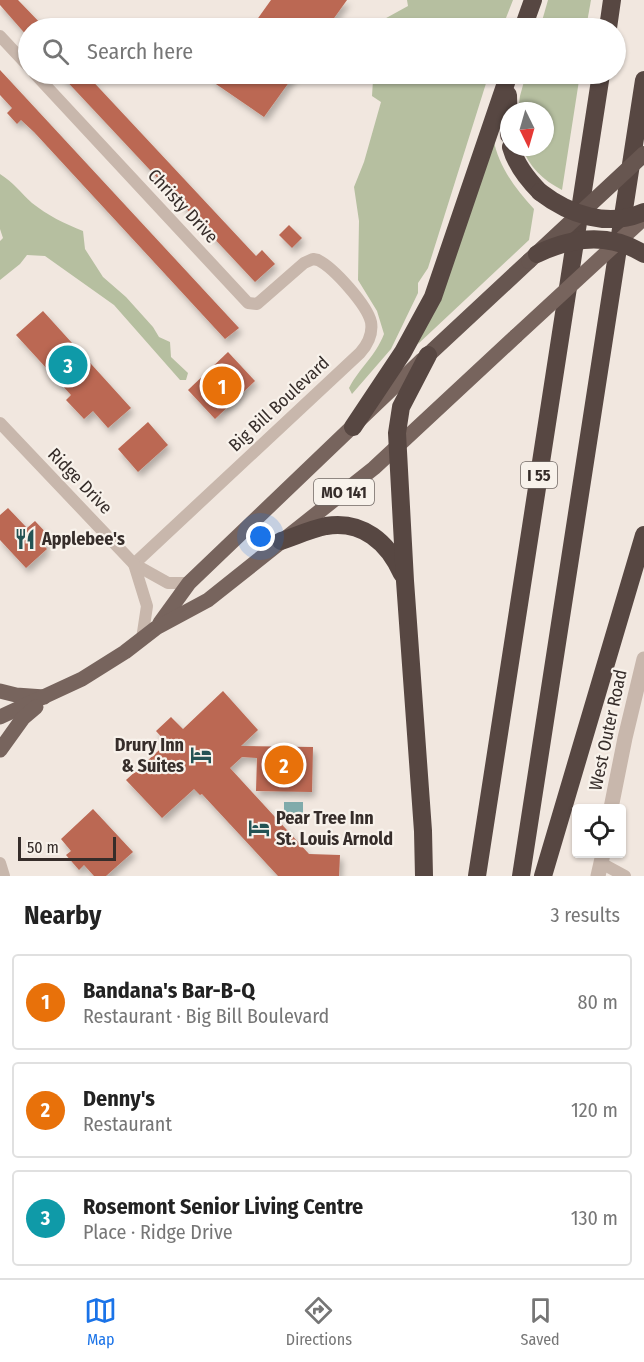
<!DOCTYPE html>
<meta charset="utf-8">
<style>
:root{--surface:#fff;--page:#f2f2f2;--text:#222;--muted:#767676;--line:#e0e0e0;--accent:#1a73e8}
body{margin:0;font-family:"Fira Sans Condensed",sans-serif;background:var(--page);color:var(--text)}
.controls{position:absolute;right:18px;bottom:18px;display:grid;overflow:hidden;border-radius:6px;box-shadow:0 2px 4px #0004}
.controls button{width:54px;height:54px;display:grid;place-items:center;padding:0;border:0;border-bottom:2px solid var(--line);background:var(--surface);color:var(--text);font:30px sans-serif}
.compass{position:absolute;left:500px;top:102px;width:54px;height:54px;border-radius:50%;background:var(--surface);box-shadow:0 2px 4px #0004;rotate:175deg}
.scale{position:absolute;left:18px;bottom:15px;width:98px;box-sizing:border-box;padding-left:6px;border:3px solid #362d2a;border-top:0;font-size:16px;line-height:21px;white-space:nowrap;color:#362d2a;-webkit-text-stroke:4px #f8f2eb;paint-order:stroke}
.you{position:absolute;left:261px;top:537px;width:21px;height:21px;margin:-15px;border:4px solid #fff;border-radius:50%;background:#1a73e8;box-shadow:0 0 0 9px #1a73e833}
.badge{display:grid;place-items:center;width:39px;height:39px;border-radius:50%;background:var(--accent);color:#fff;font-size:20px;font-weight:700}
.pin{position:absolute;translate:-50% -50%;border:3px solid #fff;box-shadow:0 2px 6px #0006}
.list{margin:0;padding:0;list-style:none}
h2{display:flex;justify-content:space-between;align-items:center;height:78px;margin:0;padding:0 24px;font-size:26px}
h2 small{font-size:20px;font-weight:400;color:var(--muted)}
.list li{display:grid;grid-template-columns:39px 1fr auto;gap:18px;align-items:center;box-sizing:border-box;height:96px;margin:0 12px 12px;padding:0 12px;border:2px solid var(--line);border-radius:6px}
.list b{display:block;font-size:22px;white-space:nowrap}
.list p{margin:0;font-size:20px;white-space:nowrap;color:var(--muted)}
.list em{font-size:20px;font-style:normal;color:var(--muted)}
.icon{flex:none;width:33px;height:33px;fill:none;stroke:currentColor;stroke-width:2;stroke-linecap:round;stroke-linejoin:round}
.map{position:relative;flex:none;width:644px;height:876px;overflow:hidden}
.search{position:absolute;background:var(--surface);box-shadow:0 2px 4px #0004;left:18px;right:18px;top:18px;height:66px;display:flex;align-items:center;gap:15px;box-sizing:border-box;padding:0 21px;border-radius:33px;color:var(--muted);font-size:22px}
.sheet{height:402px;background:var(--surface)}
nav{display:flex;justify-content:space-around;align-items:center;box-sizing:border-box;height:84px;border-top:2px solid var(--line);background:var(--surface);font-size:16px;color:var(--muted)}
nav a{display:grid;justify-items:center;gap:3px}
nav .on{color:var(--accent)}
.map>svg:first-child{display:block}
.green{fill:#b6bfa0}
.water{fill:#80abab}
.building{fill:#bb6752;filter:url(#shadow)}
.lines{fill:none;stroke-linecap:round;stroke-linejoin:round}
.minor{stroke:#c8b7ac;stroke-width:12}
.tertiary{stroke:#c8b7ac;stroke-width:15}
.primary{stroke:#77645d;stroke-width:15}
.trunk{stroke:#675650;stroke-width:16}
.motorway{stroke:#574742;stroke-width:18}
.primary-bridge{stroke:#77645d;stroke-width:15}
.trunk-bridge{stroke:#675650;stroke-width:16}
.motorway-bridge{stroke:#574742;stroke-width:18}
.labels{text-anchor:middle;stroke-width:4.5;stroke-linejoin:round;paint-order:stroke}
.shield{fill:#f8f2eb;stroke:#706864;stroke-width:1.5}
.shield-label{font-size:16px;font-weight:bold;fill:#362d2a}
.street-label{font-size:18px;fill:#362d2a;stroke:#f8f2eb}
.poi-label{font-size:18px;font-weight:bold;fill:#362d2a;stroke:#f8f2eb;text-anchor:start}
</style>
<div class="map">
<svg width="644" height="876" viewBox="0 0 644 876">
<defs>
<filter id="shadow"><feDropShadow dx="3" dy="5" stdDeviation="3" flood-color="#0004"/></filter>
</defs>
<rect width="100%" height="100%" fill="#f1e7df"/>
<g class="green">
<path d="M407,0h106l-11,28h-134l40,-22z"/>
<path d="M548,0h43l-5,28h-46z"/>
<path d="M380,74h107l1,3 -60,191 -10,15v10l-27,56 -39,45 -3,-6c11,-21 26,-31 35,-54l-7,-23 -19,-31 1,-59 -5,-34 10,-25 17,-60 -9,-6 1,-16z"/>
<path d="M526,74h54l-18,116c-19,-10 -33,-23 -40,-43h23v-36h-27l2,-15z"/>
<path d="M493,138c6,29 21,49 41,71l-5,31 -111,104z"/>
<path d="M0,174c13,8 21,19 32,29 15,12 33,21 51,28l2,18 18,28 23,20 27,30 6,10 11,5 1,15 17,16 -2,7h-6l-66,-75 -69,-49 -18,-1 -7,9 -20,16v-39l3,-3 -3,-9z"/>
</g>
<path class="water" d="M284,802h19v20h-11l1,-9h-9z"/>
<g class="building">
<path d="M0,0h18l27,28h-17v9l-28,-32z"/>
<path d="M271,0h76l-20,28h-76z"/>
<path d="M0,70l239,258 -14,11 -191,-207 -13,-12 -4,4 -10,-11 5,-5 -12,-13z"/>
<path d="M60,74h26l170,182 6,-6 13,14 -20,18z"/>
<path d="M219,74h76l-31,43 -51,-35z"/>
<path d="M289,225l13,13 -10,10 -13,-13z"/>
<path d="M43,311l88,97 -23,20 -15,-17 -9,8 -18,-19 5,-5 -55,-60z"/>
<path d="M228,352l27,29 -40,38 -27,-29z"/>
<path d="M148,422l20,23 -30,27 -20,-23z"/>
<path d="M8,508l19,20 8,-7 16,17 -8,7 4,4 -21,19 -26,-28v-25z"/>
<path d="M223,691l35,39 -17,16 72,1 -1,45 -56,-1 1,-33 -15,-1 -12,11 79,86 31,1 -1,21h-61l-76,-82 -2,1 -6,-6 -32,29 -36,-38 41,-37 -11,-12 15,-14 12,12z"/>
<path d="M93,809l40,43 -27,24h-12l-10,-11 -5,5 -13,-15 5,-4 -10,-12z"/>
</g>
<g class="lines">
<g class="minor">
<path d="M0,36l28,30"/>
<path d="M35,74l213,229 9,1 47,-41 9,-4 5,1c16,8 49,45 53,62 2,12 -3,22 -11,31l-226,211"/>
<path d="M0,423l134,141 34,19h21"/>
<path d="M134,564l13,42 -5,33"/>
<path d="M0,863l4,13"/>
<path d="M601,863l24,13"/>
</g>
<g class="tertiary">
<path d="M611,808l14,-70 19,-79"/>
<path d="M598,876l5,-22"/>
</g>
<g class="primary">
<path d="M160,623l29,-40 233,-223"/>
<path d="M0,691l16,4 28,2"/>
<path d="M0,717l82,-38 43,-27 31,-24 52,-28 166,-132 142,-132"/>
<path d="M0,750l23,-32 13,-11"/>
</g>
<path class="trunk" d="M428,355l101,-94"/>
<g class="motorway">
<path d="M523,28l10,-28"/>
<path d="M608,28l4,-28"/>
<path d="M508,95l1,40"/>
<path d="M511,147c5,18 16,32 29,45"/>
<path d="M353,427l50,-75 30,-55 76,-223"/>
<path d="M281,541c15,-5 30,-12 45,-15 36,-6 62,16 76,48"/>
<path d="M424,876l-1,-45 -18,-250 -8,-148 4,-26 27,-52"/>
<path d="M477,876l124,-802"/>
<path d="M521,876l123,-796"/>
<path d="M543,876l101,-341"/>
</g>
<path class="primary-bridge" d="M516,336l128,-118"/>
<path class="trunk-bridge" d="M529,261l115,-107"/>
<g class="motorway-bridge">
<path d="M540,192c30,23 68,36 104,20"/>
<path d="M537,254c35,-17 72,-22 107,0"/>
</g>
</g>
<defs>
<symbol id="restaurant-bare" viewBox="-9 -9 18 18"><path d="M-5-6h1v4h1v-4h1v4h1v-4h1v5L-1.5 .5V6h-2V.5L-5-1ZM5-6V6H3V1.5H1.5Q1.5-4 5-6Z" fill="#235354" stroke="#f8f2eb" stroke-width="2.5" paint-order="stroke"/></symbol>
<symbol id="hotel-bare" viewBox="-9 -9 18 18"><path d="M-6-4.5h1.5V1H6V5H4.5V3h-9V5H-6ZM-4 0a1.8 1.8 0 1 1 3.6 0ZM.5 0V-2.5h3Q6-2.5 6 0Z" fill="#235354" stroke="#f8f2eb" stroke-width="2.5" paint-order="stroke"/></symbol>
</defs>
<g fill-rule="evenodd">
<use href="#restaurant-bare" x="10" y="524" width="30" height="30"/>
<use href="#hotel-bare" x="186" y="740" width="30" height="30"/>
<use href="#hotel-bare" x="244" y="813" width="30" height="30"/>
</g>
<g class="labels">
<g class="shield">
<rect x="521" y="462" width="36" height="26" rx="4.5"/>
<rect x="314" y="479" width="60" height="26" rx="4.5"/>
</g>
<g class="shield-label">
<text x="539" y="481">I 55</text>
<text x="344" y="498">MO 141</text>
</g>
<g class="street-label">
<text transform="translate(183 206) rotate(47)" y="6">Christy Drive</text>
<text transform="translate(279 404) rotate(-43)" y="6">Big Bill Boulevard</text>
<text transform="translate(80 481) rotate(46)" y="6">Ridge Drive</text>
<text transform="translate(608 730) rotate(-78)" y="6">West Outer Road</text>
</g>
<g class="poi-label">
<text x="42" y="545">Applebee's</text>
<text x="184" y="751" text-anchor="end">Drury Inn<tspan x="184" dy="21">&amp; Suites</tspan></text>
<text x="276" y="824">Pear Tree Inn<tspan x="276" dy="21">St. Louis Arnold</tspan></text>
</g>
</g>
</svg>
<div class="controls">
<button><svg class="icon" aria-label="locate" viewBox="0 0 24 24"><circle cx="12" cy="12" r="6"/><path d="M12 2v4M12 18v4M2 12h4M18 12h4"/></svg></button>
</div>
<svg class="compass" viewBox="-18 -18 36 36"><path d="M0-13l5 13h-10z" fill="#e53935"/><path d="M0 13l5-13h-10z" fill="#767676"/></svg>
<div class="scale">50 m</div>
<div class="you"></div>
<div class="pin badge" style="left:222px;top:386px;background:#e8710a">1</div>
<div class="pin badge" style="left:284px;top:765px;background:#e8710a">2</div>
<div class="pin badge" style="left:68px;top:365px;background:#0f9aa8">3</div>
<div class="search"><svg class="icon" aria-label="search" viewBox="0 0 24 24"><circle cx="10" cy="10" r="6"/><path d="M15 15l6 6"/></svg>Search here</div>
</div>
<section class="sheet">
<h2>Nearby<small>3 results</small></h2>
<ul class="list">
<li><span class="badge" style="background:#e8710a">1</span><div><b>Bandana's Bar-B-Q</b><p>Restaurant · Big Bill Boulevard</p></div><em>80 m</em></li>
<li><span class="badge" style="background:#e8710a">2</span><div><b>Denny's</b><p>Restaurant</p></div><em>120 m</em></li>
<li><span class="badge" style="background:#0f9aa8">3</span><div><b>Rosemont Senior Living Centre</b><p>Place · Ridge Drive</p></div><em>130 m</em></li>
</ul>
</section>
<nav>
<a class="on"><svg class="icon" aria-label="map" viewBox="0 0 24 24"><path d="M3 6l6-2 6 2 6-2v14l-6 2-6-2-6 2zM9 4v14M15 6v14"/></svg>Map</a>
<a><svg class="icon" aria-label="directions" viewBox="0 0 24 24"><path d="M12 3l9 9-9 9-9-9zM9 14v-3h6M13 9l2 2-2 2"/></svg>Directions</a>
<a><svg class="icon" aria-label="saved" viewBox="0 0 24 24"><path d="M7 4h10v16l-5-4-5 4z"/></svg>Saved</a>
</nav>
